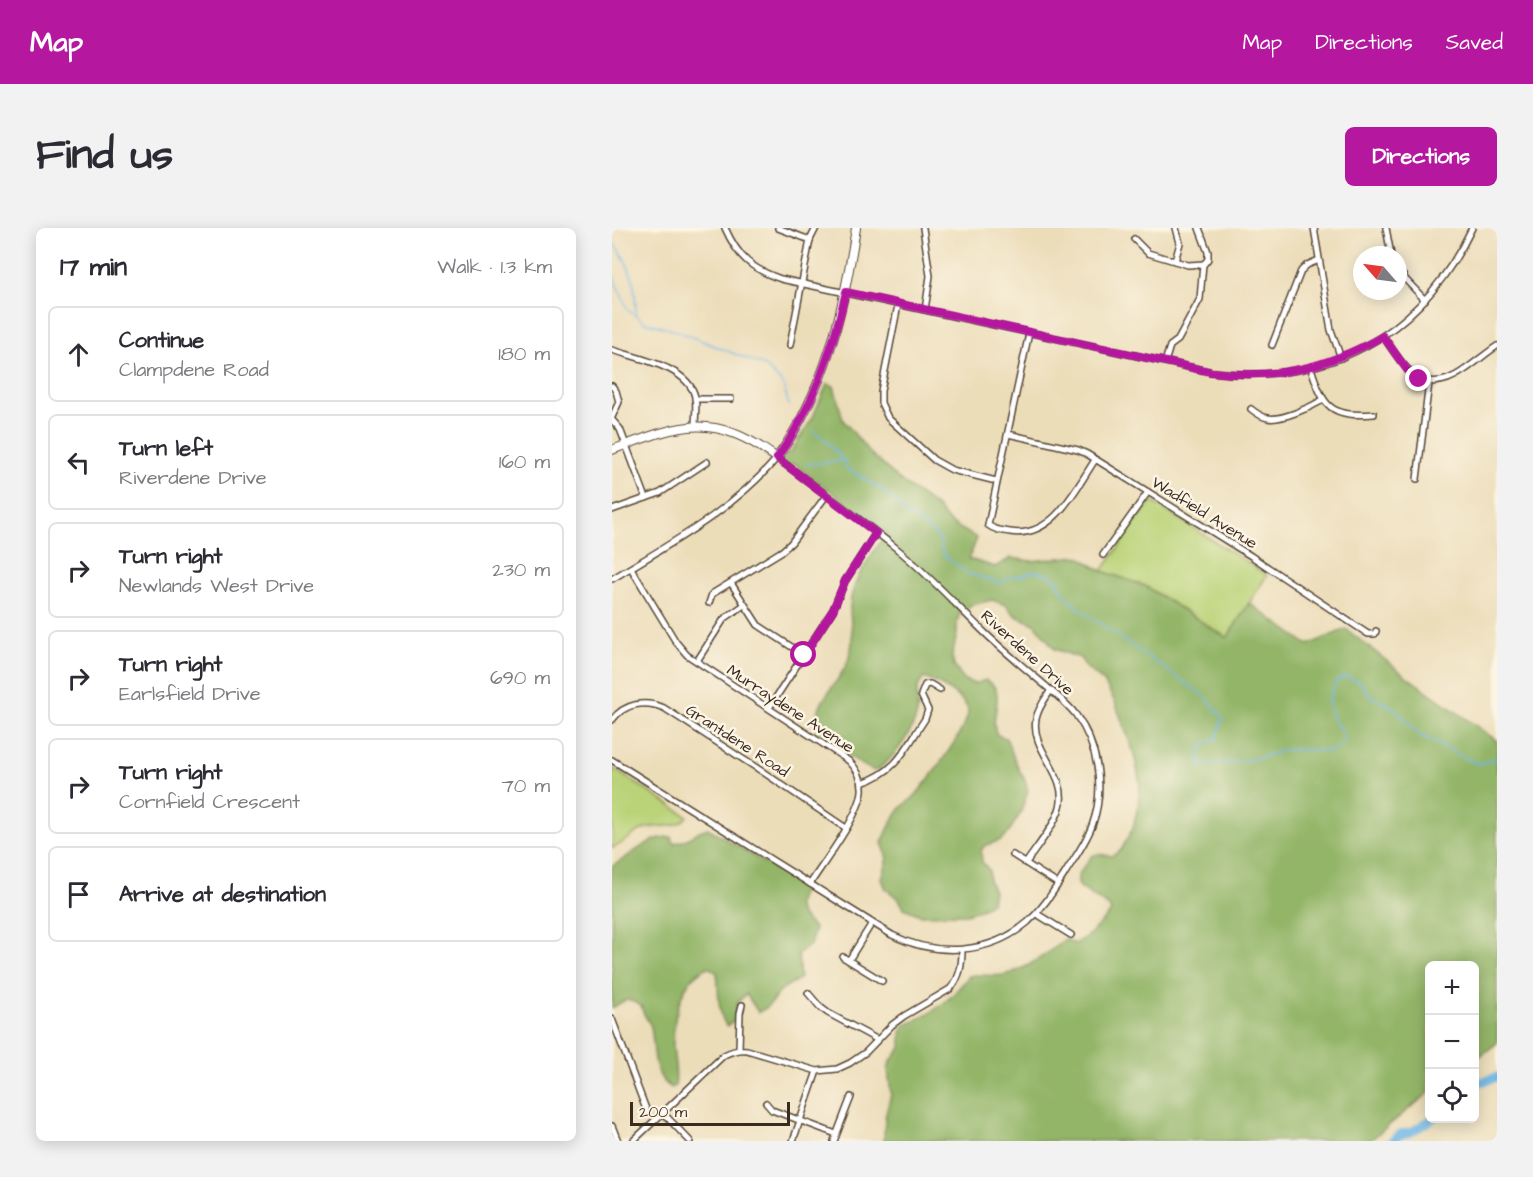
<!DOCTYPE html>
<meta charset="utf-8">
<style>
:root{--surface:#fff;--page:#f2f2f3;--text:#2b2b33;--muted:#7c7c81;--line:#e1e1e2;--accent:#b5179e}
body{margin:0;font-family:"Architects Daughter",sans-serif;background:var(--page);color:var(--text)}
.controls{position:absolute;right:18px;bottom:18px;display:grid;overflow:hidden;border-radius:9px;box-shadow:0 3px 15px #0003}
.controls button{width:54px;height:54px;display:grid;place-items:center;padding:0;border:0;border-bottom:2px solid var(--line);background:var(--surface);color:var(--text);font:30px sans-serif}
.compass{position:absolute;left:741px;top:18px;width:54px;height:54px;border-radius:50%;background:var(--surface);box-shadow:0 3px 15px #0003;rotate:298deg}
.scale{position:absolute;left:18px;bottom:15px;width:160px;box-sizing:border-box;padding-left:6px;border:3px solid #3b2a1e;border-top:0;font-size:16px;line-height:21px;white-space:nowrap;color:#3b2a1e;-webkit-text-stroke:4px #fcf5e5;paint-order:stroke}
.stop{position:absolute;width:18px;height:18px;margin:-14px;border:4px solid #b5179e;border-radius:50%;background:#fff}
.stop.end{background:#b5179e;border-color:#fff;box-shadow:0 2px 6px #0008}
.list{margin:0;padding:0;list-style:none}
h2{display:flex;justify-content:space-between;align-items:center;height:78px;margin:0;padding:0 24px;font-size:26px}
h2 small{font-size:20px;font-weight:400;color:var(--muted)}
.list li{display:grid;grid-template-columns:39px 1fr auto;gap:18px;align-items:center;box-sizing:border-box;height:96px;margin:0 12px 12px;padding:0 12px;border:2px solid var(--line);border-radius:9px}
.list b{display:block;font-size:22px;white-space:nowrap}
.list p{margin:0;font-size:20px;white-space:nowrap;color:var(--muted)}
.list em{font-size:20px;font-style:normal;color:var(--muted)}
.icon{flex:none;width:33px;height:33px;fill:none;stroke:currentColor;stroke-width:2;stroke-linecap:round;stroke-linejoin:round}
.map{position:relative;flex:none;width:885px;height:913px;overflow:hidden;border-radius:9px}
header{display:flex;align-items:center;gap:36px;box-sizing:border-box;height:84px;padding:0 30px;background:var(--accent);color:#fff}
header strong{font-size:28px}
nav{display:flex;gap:33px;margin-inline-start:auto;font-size:21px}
.intro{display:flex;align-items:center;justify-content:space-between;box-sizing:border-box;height:144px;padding:0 36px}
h1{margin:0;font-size:42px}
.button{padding:15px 27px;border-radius:9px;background:var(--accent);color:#fff;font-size:21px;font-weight:700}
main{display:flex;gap:36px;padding:0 36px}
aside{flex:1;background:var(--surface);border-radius:9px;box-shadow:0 3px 15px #0003}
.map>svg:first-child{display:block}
.green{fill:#bad378;stroke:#7a7e4b;stroke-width:1.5}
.forest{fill:#93b568;stroke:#677043;stroke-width:1.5}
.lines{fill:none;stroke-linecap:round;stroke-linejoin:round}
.stream{stroke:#6cb5e4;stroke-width:1.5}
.river{stroke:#6cb5e4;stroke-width:9}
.street-casing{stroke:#564535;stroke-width:8}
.secondary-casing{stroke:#564535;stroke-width:10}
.street{stroke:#fff;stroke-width:5}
.secondary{stroke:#fff;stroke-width:8}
.route{stroke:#b5179e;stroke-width:8}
.labels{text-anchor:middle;stroke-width:5;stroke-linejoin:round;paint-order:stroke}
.street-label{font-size:16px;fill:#3b2a1e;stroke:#fcf5e5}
</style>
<header>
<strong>Map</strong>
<nav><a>Map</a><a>Directions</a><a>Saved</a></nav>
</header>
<div class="intro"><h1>Find us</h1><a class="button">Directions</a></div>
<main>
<aside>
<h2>17 min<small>Walk · 1.3 km</small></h2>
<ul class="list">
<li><svg class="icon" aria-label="ahead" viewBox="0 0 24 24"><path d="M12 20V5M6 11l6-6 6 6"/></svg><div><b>Continue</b><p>Clampdene Road</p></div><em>180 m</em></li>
<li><svg class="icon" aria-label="left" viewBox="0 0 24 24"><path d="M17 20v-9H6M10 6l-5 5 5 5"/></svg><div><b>Turn left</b><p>Riverdene Drive</p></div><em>160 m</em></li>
<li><svg class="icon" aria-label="right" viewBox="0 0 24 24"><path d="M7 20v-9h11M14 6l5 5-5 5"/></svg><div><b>Turn right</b><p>Newlands West Drive</p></div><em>230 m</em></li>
<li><svg class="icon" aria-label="right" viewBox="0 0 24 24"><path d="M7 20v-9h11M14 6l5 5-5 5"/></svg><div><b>Turn right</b><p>Earlsfield Drive</p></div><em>690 m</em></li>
<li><svg class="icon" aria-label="right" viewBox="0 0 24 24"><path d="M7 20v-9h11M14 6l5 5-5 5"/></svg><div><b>Turn right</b><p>Cornfield Crescent</p></div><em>70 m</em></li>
<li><svg class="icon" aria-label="arrive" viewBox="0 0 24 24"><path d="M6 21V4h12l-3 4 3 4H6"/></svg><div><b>Arrive at destination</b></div></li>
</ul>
</aside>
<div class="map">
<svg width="885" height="913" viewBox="0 0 885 913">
<rect width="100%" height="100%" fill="#fcf5e5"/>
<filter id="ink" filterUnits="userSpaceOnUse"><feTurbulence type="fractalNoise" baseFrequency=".0167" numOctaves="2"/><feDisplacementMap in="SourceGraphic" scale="12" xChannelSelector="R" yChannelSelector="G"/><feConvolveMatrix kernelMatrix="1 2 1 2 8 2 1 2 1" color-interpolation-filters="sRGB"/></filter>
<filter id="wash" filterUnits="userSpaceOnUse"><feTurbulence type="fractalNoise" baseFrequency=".008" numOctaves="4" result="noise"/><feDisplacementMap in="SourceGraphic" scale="24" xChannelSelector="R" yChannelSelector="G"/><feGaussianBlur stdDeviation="1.35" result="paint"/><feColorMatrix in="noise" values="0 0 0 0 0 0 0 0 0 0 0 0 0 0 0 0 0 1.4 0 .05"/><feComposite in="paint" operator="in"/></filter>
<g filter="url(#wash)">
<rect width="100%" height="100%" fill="#ecddb9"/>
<g class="green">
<path d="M539,273l116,74 -40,63 -82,-52 -43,-15z"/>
<path d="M0,540l75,48c-7,13 -27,9 -41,12 -13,4 -21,16 -34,20z"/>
</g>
<g class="forest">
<path d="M215,156l7,2 9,34 27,33 32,29 35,25 12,15 28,16 -8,21 26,8 16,-9 20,3 47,-5 24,15 43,15 82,52 22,-35 59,42 38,-16 60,47 91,65v302l-22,17 -1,-94h-44l-1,127 -60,48h-485l1,-23 6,-24 -3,-24 2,-8 11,-14v-15l3,-7c31,-14 44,-23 65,-50 11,-3 22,1 34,-1 23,-5 44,-21 62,-36l10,5 16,-11 20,-21 -2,-5 -28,-19 -3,-5v-8l14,-19 6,-2 14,2 9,-6 12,-22 5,-22 2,-23 -6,-29 -19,-52 -11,-20 -18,-15 -6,-9 -25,-9 -20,-25 -19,-8 -10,-11 -14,-5 -21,5 -12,10 -2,8v11l-5,22 2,10 10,14 11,4 10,-4c25,10 2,37 12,55l9,3 13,32 6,10 3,11 -7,21 -12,20 -8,8 -17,6 -3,5 1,11 7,8v11l5,10 -2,11 -9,6 -17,6 -46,1 -16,-7 -5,-9 -13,-10 -4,-10 6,-21 -6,-15c5,-12 11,-26 20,-36 3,-3 7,-6 11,-9 11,-12 58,-73 55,-88 -4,-14 -31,-28 -44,-32 -13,14 -4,20 -7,35 -4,20 -25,47 -41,58 -10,-1 -56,-35 -61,-44 0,-26 24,-43 33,-66 8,-22 2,-33 2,-55 2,-28 23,-51 36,-74l-92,-68 -13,3 -16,-13 25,-1 22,-34z"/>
<path d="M96,600l96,59c-12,23 -6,25 11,42l-5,16 -12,9 2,24c-5,5 -12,6 -17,11 -10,8 -11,18 -25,23l-12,-18 -9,9 -2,16 -7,7c-11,-6 -9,-40 -11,-53l-9,-6c-26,11 -34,46 -35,72 -1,16 5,31 2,47l-3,2c-21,-11 -17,-42 -21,-61 -2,-7 -8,-12 -10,-21 -15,-10 -15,-6 -29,2v-142c20,-10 35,-29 59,-29l3,6c17,-2 18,-11 34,-15z"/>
</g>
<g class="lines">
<g class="stream">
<path d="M0,13c21,27 23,40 24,74"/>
<path d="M0,46l16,36 17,12 32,9 88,35 18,18 6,22"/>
<path d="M202,203l15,13 16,18 2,7 33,19 14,12 10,13 15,8 21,18 2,13 5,6 22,16 32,9 10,-7 6,1 19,-6 19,7 10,17 13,13 129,90 16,20 -6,20c-16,9 -20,8 -17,28l56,-7 31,-10 47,2 9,-8c1,-9 -1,-10 -6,-18 -12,-18 -9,-27 0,-45l10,-3 13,5 9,13 26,14 23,25 60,30 19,-6"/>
<path d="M195,236l35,-3"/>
</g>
<g class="river">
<path d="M862,856l23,-7"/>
<path d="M780,913l9,-7 10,-2 23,-14"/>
</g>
</g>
</g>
<g filter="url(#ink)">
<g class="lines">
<defs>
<g id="street">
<path d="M113,0c13,29 26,41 56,51l431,93c118,14 209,-37 260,-144"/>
<path d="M166,0l32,12"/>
<path d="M311,0l7,48 -5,34"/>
<path d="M702,0l17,102 10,28"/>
<path d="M774,0l5,27"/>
<path d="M522,11l14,14 40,12 16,-1 4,-5v-7l-9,-24"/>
<path d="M563,33l5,-18 -4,-15"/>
<path d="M786,40l8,12 19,20"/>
<path d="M286,77l-17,86v12l7,15 46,42 18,10 44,11"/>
<path d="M417,105l-41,192c6,5 14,6 22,7 43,7 65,-42 85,-72"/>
<path d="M771,108c21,31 39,63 80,35 12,-8 22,-17 34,-25"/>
<path d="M178,117l20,-105 6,-12"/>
<path d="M660,117l29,-74 6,-6 12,-5"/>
<path d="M0,122c25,8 77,17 83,47 2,9 0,20 0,29"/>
<path d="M553,134l5,-16 8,-6 22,-41 3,-35"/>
<path d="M699,140c13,40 19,49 63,46"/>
<path d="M0,158l4,5 3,11 -7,15"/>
<path d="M83,171h36"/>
<path d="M639,181c5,4 10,8 17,9 13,3 43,-11 55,-18"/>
<path d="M0,192l8,9 26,69"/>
<path d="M396,206l70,16 9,4 164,102 117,78h7l1,-3"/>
<path d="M805,251l12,-96"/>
<path d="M0,282l48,-17 47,-31"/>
<path d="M491,327l45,-63"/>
<path d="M19,340l45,74 11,13 162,106c8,8 14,18 13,30 -2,24 -38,71 -52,93"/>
<path d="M0,351c59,-36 120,-68 165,-121 39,30 81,59 119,90 32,26 60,57 89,85 20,19 41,36 62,54 10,9 21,17 29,28 22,30 29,73 17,108 -6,19 -19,35 -29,52 -11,17 -21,33 -36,47 -38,33 -92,35 -136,13l-280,-175"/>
<path d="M119,355l27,42 46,30"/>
<path d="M97,375l3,-9 70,-43 9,-8 35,-47"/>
<path d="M85,433l27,-42 20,-14"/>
<path d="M157,480l64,-98 12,-29 31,-48"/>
<path d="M0,492c13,-17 33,-20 52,-12l99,64 83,56"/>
<path d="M250,555c36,-12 43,-34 63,-64l3,-9 -7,-15 4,-10 5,-1 10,6"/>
<path d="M401,627l45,29"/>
<path d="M414,635c10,-15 30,-39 34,-56 9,-32 -30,-57 -24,-88 2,-11 9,-20 15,-29"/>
<path d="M425,686l34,21"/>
<path d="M231,729l39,24"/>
<path d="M237,732l23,-37"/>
<path d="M196,765l12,14 8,6 50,27"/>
<path d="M0,791l35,93"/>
<path d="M127,821l1,-36 2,-8"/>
<path d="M154,875l6,7 64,24"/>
<path d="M51,885l27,28"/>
<path d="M0,898l6,15"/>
<path d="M21,913l91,-86c8,-4 15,-6 23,-5l70,21 20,-2 13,-6 16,-11 26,-27 12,-9 46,-27c10,-11 12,-24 12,-39"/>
<path d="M181,913l24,-70"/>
<path d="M222,913l17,-44"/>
</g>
<path id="secondary" d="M0,222c69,-26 100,-39 165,8 50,-71 66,-146 79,-230"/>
</defs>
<use href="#street" class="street-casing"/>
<use href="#secondary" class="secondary-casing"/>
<use href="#street" class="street"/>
<use href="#secondary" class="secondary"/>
</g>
</g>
<g class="lines" filter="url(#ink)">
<path class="route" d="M192,427l29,-45 12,-29 31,-48 -99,-75c36,-50 55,-107 69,-166l366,80c64,8 114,-4 171,-36l24,34 12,9"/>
</g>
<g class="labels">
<g class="street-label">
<text transform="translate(593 284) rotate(32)" y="6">Wadfield Avenue</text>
<text transform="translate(416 424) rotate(42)" y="6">Riverdene Drive</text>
<text transform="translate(179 480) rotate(33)" y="6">Murraydene Avenue</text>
<text transform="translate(126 512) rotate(33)" y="6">Grantdene Road</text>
</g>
</g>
</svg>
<div class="controls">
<button>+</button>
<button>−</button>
<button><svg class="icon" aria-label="locate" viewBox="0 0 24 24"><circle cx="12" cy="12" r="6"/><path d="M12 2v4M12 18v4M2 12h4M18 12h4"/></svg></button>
</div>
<svg class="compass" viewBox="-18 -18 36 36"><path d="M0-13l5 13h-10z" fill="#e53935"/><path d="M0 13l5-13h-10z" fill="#7c7c81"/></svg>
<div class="scale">200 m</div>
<div class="stop" style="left:192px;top:427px"></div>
<div class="stop end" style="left:807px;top:151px"></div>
</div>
</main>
